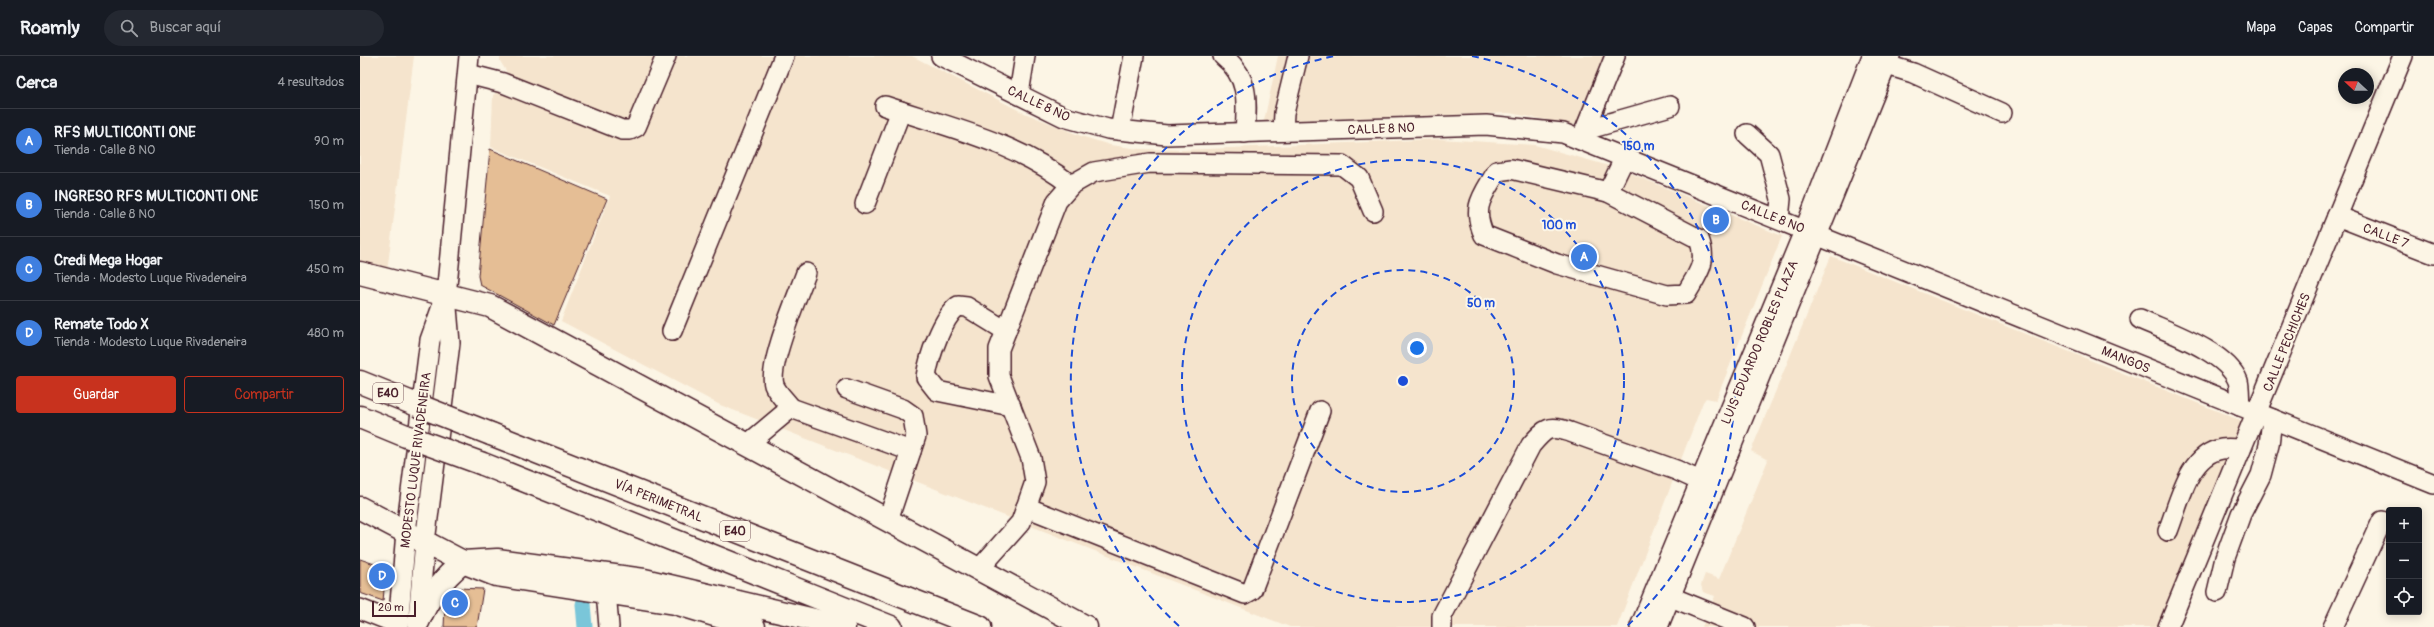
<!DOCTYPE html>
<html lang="es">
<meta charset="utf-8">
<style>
:root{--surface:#171b24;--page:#242831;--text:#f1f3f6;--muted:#9ea1a6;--line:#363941;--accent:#c8321e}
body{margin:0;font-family:Pangolin,sans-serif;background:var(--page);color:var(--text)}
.controls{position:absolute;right:12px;bottom:12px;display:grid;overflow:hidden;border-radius:4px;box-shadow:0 2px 10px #0003}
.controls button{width:36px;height:36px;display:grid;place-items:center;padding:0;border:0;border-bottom:1px solid var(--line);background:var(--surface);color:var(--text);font:20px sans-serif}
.compass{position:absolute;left:1978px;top:12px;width:36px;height:36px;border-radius:50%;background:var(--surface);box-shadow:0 2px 10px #0003;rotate:292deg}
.scale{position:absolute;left:12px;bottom:10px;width:44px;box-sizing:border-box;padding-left:4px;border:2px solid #4a1f2b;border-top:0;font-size:11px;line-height:14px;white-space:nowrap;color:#4a1f2b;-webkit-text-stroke:3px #fcf5e5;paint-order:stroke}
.you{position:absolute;left:1057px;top:292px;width:14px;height:14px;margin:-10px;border:3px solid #fff;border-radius:50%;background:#1a73e8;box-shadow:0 0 0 6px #1a73e833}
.badge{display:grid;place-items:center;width:26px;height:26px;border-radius:50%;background:var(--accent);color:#fff;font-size:13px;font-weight:700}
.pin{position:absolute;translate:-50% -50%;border:2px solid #fff;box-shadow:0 1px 4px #0006}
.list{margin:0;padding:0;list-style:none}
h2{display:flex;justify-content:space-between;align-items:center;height:52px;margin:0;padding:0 16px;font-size:17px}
h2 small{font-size:13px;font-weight:400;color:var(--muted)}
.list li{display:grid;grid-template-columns:26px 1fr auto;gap:12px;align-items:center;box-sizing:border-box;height:64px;padding:0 16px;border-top:1px solid var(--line)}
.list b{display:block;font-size:15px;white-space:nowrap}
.list p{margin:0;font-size:13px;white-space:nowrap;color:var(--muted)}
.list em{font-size:13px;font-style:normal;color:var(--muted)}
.actions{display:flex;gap:8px;padding:12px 16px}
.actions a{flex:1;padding:9px 0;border:1px solid var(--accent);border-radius:4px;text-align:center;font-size:14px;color:var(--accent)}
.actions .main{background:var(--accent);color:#fff}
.icon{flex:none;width:22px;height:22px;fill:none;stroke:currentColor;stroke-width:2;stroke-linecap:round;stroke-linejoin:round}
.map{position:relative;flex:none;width:2074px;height:571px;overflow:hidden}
header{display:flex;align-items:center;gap:24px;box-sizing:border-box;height:56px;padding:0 20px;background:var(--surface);border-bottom:1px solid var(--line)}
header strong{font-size:19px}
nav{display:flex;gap:22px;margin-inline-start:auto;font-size:14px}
.search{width:280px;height:36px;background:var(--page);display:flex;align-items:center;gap:10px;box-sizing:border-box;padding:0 14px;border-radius:22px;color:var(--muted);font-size:15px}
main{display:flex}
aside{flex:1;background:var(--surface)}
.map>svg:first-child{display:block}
.built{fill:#f5e4cd}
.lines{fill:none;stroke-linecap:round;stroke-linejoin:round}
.canal{stroke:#7ac6d9;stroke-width:15}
.building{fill:#e5be95;stroke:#4a1f2b}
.minor-casing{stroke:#4a1f2b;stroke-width:22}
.major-casing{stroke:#4a1f2b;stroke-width:25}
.highway-casing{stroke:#4a1f2b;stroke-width:25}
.minor{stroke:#fcf5e5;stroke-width:19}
.major{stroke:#fcf5e5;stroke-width:22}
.highway{stroke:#fcf5e5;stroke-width:22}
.highway-bridge-casing{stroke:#4a1f2b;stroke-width:25;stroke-linecap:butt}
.highway-bridge{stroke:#fcf5e5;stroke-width:22}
.ring{fill:none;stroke:#1d4ed8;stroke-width:2;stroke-dasharray:7 5}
.labels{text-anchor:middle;stroke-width:4;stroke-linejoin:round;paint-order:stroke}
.shield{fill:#fcf5e5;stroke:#7f5f63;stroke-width:1}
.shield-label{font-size:12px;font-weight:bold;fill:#4a1f2b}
.street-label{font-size:13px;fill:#4a1f2b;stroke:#fcf5e5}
.centre{fill:#1d4ed8;stroke:#fcf5e5;stroke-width:2}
.ring-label{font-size:12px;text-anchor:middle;font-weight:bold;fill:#1d4ed8;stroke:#fcf5e5;stroke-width:4;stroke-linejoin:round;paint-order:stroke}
</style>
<header>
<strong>Roamly</strong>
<div class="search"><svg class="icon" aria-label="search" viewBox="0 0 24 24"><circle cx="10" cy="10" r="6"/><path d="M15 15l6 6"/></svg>Buscar aquí</div>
<nav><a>Mapa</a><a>Capas</a><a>Compartir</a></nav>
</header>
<main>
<aside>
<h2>Cerca<small>4 resultados</small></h2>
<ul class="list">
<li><span class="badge" style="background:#3f7fe0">A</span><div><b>RFS MULTICONTI ONE</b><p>Tienda · Calle 8 NO</p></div><em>90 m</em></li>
<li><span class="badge" style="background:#3f7fe0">B</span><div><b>INGRESO RFS MULTICONTI ONE</b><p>Tienda · Calle 8 NO</p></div><em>150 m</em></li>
<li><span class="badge" style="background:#3f7fe0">C</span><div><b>Credi Mega Hogar</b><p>Tienda · Modesto Luque Rivadeneira</p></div><em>450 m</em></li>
<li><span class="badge" style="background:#3f7fe0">D</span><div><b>Remate Todo X</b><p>Tienda · Modesto Luque Rivadeneira</p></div><em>480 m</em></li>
</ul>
<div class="actions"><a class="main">Guardar</a><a>Compartir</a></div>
</aside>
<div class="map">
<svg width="2074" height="571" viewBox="0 0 2074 571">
<rect width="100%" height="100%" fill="#fcf5e5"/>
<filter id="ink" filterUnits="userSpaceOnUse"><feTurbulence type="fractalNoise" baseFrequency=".025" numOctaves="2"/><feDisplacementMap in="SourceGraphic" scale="8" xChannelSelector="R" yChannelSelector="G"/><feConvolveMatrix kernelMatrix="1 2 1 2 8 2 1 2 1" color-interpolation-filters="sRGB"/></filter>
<g filter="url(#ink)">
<g class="built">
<path d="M0,0h54l-27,216 -27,-11z"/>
<path d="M140,0h412l110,56 59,24 29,9 29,4 45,1 256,-11 95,6 85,24 162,67 -66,164 -10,-2 -3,4 -86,225h-327l-570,-222 -159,-84 49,-125 -119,-49 2,-52 10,-7 5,-14 -8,-13z"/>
<path d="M918,0h327l-20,61 -11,8 -65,-12 -245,8z"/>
<path d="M1471,200l411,165 -84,206h-456l13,-31 -12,-4 -2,-7 4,-11 14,5 49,-119 -17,-9z"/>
</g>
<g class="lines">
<path class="canal" d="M223,548l2,23"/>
</g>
<g class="building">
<path d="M130,93l117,50 -53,126 -74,-40 -2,-9z"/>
<path d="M0,503l26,9 -3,33 -23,-8z"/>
<path d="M97,532l26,1 -6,38h-33l1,-20z"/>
</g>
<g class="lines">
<defs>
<g id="minor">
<path d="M581,0l123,61 44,12 59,6 319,-10 77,8 871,351"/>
<path d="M863,0c27,22 24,46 22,77"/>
<path d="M1527,9l26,8 89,40"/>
<path d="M108,18l35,9 119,47h8l6,-3 30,-71"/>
<path d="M659,38l6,-38"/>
<path d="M525,50c63,21 134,37 186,79"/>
<path d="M760,74l14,-74"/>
<path d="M1225,74l85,-24"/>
<path d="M923,75l1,-18 14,-57"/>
<path d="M1387,78l22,20 12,45 -2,20"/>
<path d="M1221,84l34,-84"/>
<path d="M1151,113l97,23 91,47c9,24 -1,34 -13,55l-19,1 -110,-31 -73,-29c-13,-29 -1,-39 13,-64z"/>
<path d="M1248,136l17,-35"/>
<path d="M505,148l36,-93"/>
<path d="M1977,160l97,38"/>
<path d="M1780,263c28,13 86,32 98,62 2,7 1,17 2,25"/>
<path d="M312,275l112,-275"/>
<path d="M646,275l-39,-24 -9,-1c-16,12 -29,51 -32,71l11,14 74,15"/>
<path d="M487,333l56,20 10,7 3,20 -28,84"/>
<path d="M431,352c-5,-7 -14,-15 -17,-23 -6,-21 24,-90 32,-112"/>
<path d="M388,388l43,-36 120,43"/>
<path d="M666,451l219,87 7,-4 68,-179"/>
<path d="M1808,475c11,-27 20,-77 54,-82 6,-1 13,0 19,0"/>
<path d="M620,512l41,-46 14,-40 -4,-24 -32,-82v-27l58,-148 14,-16 23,-13 56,-9 192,2 17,13 14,33"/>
<path d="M246,535l3,36"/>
<path d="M1857,536l8,-34 16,-44 20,-39 8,-30 3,-26"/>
<path d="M1311,541l74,30"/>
<path d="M0,553l38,15"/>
<path d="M58,563l7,-77 25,-199 -4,-47 23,-240"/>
<path d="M38,571l8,-95 24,-192 14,-39"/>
<path d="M1082,571v-11l89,-171c15,-17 17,-20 39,-13l106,38 37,17"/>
<path d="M1280,571l165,-398 67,-173"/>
<path d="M1298,571l232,-571"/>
<path d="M1808,571l235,-571"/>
<path d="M1973,571l49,-106"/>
</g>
<path id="major" d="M103,506l33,13 179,28 79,24"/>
<g id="highway">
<path d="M0,217l130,33 596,321"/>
<path d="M0,326l57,23"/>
<path d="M0,361l46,19"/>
<path d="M131,378l489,193"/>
<path d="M123,408l408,163"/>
<path d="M0,452l103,54 34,-2 147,20 200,47"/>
<path d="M58,566c11,-25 24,-43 45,-60"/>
</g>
</defs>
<use href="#minor" class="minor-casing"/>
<use href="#major" class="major-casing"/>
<use href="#highway" class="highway-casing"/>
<use href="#minor" class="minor"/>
<use href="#major" class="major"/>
<use href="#highway" class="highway"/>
<defs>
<g id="highway-bridge">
<path d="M57,349l74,29"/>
<path d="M46,380l77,28"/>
</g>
</defs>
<use href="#highway-bridge" class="highway-bridge-casing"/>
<use href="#highway-bridge" class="highway-bridge"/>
</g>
</g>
<g class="ring">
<circle cx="1043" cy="325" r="111"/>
<circle cx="1043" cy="325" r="221"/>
<path d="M819 570A332 332 0 0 1 974 0M1112 0A332 332 0 0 1 1267 570"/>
</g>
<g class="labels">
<g class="shield">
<rect x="13" y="327" width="30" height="20" rx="3"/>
<rect x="360" y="465" width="30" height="20" rx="3"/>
</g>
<g class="shield-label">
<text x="28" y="341">E40</text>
<text x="375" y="479">E40</text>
</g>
<g class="street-label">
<text transform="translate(679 47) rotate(25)" y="5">CALLE 8 NO</text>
<text transform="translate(1021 72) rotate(-2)" y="5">CALLE 8 NO</text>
<text transform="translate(1413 160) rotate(22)" y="5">CALLE 8 NO</text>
<text transform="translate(2026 179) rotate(21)" y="5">CALLE 7</text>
<text transform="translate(1399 286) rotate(-67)" y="5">LUIS EDUARDO ROBLES PLAZA</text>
<text transform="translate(1926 286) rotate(-68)" y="5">CALLE PECHICHES</text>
<text transform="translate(1766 303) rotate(22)" y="5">MANGOS</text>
<text transform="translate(55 404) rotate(-83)" y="5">MODESTO LUQUE RIVADENEIRA</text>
<text transform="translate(299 444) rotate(22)" y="5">VÍA PERIMETRAL</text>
</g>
</g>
<circle cx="1043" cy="325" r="6" class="centre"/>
<g class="ring-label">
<text x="1278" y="94">150 m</text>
<text x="1199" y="173">100 m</text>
<text x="1121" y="251">50 m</text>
</g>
</svg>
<div class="controls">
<button>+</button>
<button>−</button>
<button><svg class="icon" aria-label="locate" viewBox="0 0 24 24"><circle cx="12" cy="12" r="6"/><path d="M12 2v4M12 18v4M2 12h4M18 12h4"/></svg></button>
</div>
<svg class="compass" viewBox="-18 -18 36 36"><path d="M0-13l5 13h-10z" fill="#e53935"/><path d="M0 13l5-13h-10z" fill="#9ea1a6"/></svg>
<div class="scale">20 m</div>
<div class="you"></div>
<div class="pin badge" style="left:1224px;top:201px;background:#3f7fe0">A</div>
<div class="pin badge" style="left:1356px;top:164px;background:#3f7fe0">B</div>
<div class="pin badge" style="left:95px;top:547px;background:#3f7fe0">C</div>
<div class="pin badge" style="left:22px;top:520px;background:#3f7fe0">D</div>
</div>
</main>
